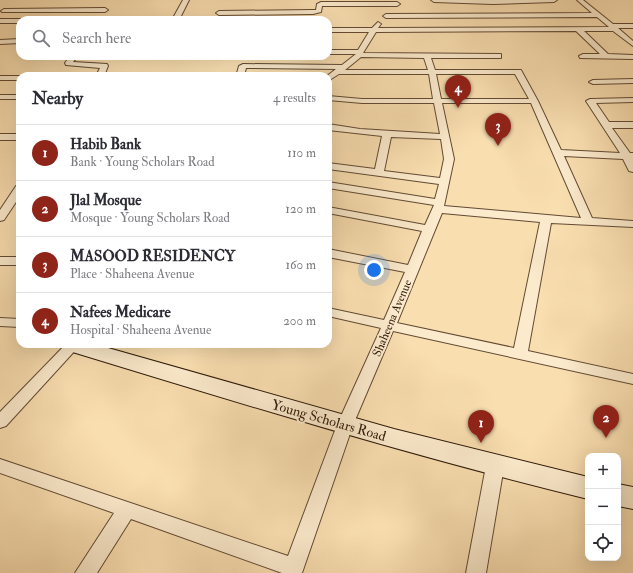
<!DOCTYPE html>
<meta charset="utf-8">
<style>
:root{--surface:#fff;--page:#f2f2f3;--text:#2b2b33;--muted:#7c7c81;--line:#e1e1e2;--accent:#8f2418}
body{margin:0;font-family:"IM FELL Double Pica",serif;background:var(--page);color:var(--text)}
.controls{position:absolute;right:12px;bottom:12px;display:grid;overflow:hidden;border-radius:8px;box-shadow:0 4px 16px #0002}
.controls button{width:36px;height:36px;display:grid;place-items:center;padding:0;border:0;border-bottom:1px solid var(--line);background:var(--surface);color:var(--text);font:20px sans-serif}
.you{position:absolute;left:374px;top:270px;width:14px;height:14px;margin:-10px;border:3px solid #fff;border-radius:50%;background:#1a73e8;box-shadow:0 0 0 6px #1a73e833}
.badge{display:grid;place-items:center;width:26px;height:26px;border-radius:50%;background:var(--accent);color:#fff;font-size:13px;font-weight:700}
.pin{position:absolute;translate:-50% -33px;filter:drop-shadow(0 1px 2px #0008)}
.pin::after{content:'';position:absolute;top:21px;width:14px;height:12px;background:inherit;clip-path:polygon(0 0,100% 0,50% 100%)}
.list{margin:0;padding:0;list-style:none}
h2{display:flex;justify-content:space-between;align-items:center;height:52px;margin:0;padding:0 16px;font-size:17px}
h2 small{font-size:13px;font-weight:400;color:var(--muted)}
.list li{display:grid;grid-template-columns:26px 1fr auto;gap:12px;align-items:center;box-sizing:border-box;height:56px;padding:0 16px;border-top:1px solid var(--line)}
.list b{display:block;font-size:15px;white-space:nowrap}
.list p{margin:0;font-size:13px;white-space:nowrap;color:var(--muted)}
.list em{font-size:13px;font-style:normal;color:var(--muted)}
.icon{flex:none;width:22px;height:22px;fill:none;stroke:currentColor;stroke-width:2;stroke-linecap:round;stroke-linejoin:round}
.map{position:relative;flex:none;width:633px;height:573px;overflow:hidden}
.search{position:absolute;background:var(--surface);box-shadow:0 4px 16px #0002;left:16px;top:16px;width:316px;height:44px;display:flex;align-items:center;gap:10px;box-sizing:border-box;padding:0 14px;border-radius:12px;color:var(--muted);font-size:15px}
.panel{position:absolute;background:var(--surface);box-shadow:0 4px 16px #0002;left:16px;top:72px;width:316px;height:276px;border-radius:12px}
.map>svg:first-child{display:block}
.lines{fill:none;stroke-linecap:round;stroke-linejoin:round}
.street-casing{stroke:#624a33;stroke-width:2}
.secondary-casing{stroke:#2f1909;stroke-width:2}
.street{fill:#fbeacc;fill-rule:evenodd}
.secondary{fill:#fbeacc;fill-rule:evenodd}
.labels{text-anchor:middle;stroke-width:4;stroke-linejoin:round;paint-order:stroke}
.street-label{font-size:12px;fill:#2f1909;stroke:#fbeacc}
.near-street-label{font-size:14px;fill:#2f1909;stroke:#fbeacc}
</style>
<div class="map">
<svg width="633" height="573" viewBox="0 0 633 573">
<rect width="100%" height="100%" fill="#f9deb0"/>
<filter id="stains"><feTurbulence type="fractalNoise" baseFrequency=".005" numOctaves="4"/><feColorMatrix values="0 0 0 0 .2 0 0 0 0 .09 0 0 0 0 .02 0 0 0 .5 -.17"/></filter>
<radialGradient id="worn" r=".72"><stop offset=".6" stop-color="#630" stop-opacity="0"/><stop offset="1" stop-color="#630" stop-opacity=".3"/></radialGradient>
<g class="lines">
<defs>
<g id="street">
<path d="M183,0h6l-10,20h-23l3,-2h14z"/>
<path d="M431,0h126l-3,2 -61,2 -59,-2z"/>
<path d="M577,0h6l30,24h20v4h-15l15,13v5l-20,-15h-29l24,23 25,1v4l-53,-1 -1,-2 4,-2h17l-24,-23 -200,1 -13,21 138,1v4h-70l4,12h86l17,31 23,49 59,3 -34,-52 4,-2 43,-1v4l-37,1 13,19h24v6h-21l18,25h3v19l-4,-1 -6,-12 -59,-3 28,62 41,3v6l-82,-4 -23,128 105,23v10l-240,-53 -40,94 -51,148h-20l-151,-54 -34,54h-22l39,-60 -114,-40v-14l288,97 49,-131 44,-97 -53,-12v-8l56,12 21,-48 -77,-15v-8l80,16 14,-34 -94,-18v-6l97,18 9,-20 -106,-17v-6l107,17 4,-15 -111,-15v-6l47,6 7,-33 -54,-6v-6l32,5 80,5 -6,-31h-72l-34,-3v-4l34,3h71l-4,-25h-90l-11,7 -1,-5 9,-7 -90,-1 -2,8h-60l1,-2 52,-1 2,-7 4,-2 99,1 14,-11h-28v-4h30l11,-18h-41v-4h44l6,-6 3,2 -3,4 231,-1 -12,-10 -211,1 -3,-2 3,-2 206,-1zM361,57l63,1 4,12h-83zM436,74h79l14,25h-88zM442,103h89l50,115 -137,-12 10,-47zM391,137l50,2 3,20 -4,19 -56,-7zM442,213l98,9 -26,126 -117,-25z"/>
<path d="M321,2h76l3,2 -3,2h-75l-1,6 -8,2 -94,1 -3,-2 3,-2 94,-1h3l1,-6z"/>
<path d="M4,9l101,-1 3,2 -3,2h-103l-1,-1z"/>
<path d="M0,19h20l2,1h-2v3h-20z"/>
<path d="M20,39v4l-20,1v-4z"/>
<path d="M70,56h8l-5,6 34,2 1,2 -4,10h-8l4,-8 -34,-3 -1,-2z"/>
<path d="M0,76h21l-1,4h-20z"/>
<path d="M633,79v4l-40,1 -4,-2 4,-2z"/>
<rect x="0" y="95" width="20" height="4"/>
<rect x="0" y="134" width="20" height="6"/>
<path d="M20,185v11l-16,24 -4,1v-11l16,-24z"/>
<rect x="0" y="257" width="20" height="8"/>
<path d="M0,318l20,1v8l-20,-1z"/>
<path d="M66,344h15l-75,82 -6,2v-16z"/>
<path d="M495,459l6,2 3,5 -18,107h-20l20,-107 3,-5z"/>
</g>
<g id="secondary">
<path d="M63,344h31l300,85 194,48v22c-176,-43 -349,-96 -522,-149z"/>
<path d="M618,484l15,3v22l-15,-3z"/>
</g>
</defs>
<use href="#street" class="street-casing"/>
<use href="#secondary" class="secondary-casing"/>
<use href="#street" class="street"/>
<use href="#secondary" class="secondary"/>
</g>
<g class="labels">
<g class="street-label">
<text transform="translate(392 318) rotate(-67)" y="4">Shaheena Avenue</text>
</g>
<g class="near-street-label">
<text transform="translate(329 420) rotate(16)" y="5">Young Scholars Road</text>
</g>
</g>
<rect width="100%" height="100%" filter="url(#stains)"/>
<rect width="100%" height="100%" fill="url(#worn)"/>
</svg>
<div class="controls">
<button>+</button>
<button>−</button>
<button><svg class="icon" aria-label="locate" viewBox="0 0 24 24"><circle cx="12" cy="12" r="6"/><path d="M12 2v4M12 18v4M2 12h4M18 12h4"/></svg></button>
</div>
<div class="you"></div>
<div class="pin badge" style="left:481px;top:443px">1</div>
<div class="pin badge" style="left:606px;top:438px">2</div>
<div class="pin badge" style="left:498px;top:146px">3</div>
<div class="pin badge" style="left:458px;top:108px">4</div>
<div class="search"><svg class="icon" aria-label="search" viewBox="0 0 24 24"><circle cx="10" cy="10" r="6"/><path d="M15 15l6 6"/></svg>Search here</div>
<section class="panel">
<h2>Nearby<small>4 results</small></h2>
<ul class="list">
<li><span class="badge">1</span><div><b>Habib Bank</b><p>Bank · Young Scholars Road</p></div><em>110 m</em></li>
<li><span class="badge">2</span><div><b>Jlal Mosque</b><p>Mosque · Young Scholars Road</p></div><em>120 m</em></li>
<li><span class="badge">3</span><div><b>MASOOD RESIDENCY</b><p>Place · Shaheena Avenue</p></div><em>160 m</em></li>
<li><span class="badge">4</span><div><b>Nafees Medicare</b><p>Hospital · Shaheena Avenue</p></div><em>200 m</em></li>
</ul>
</section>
</div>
